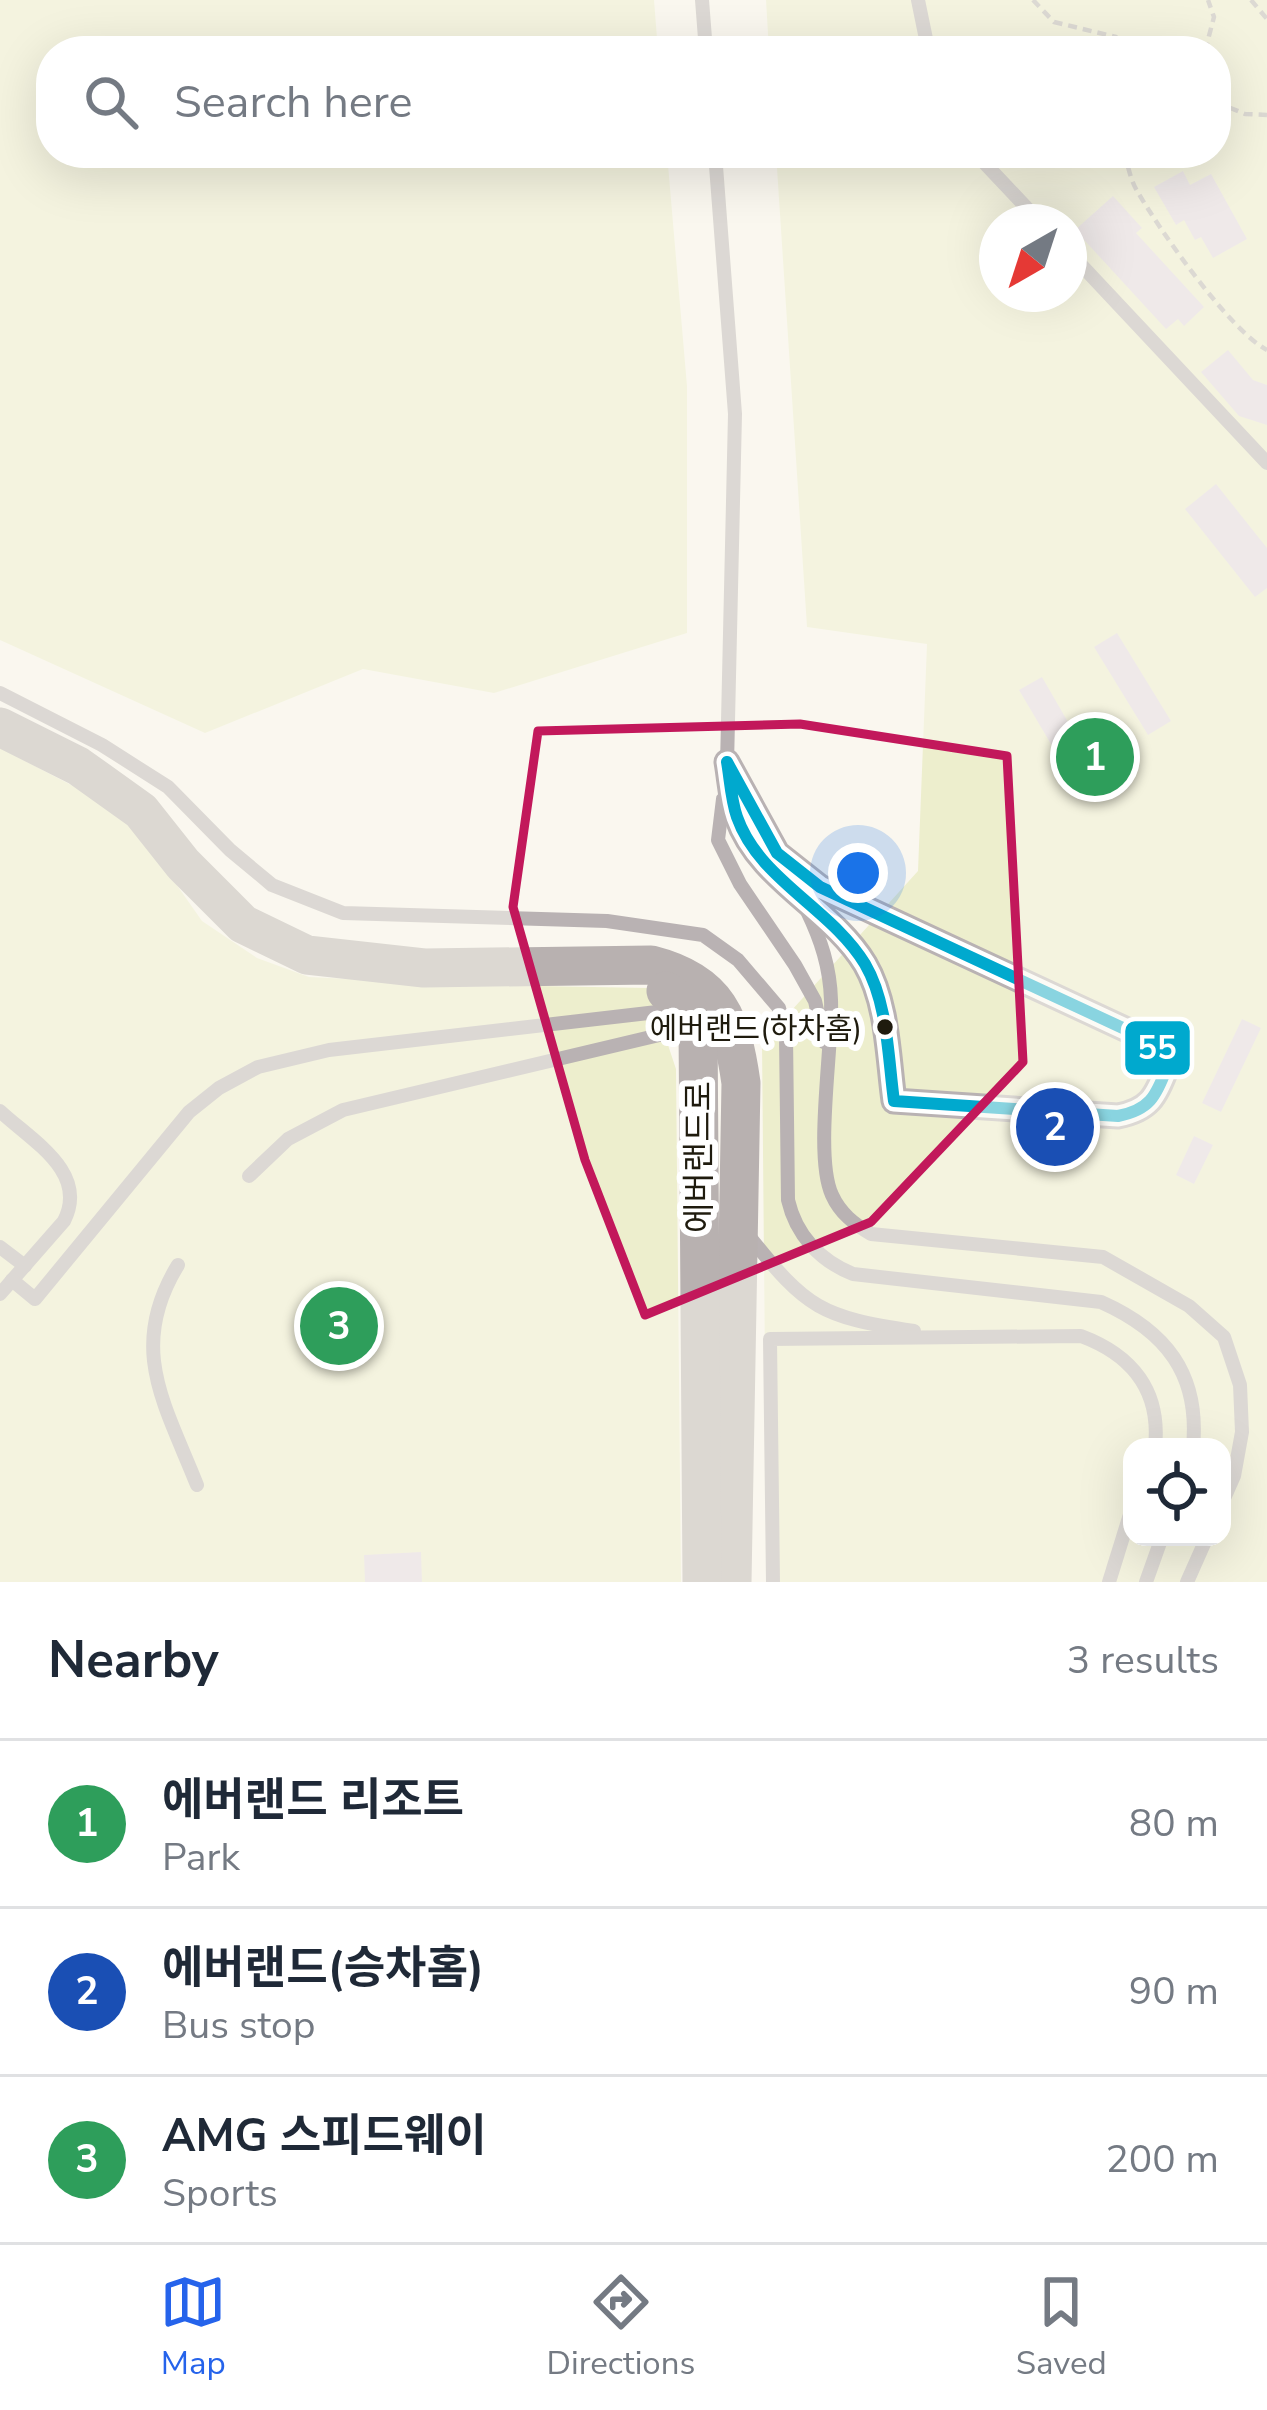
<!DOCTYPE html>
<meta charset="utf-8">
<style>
:root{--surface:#fff;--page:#f2f2f3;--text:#1f2937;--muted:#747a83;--line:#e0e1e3;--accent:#2563eb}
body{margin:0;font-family:"Nunito Sans","Noto Sans KR",sans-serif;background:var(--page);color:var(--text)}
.controls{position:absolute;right:36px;bottom:36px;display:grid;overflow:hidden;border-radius:24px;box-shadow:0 12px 48px #0002}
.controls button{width:108px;height:108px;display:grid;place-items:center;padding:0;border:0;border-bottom:3px solid var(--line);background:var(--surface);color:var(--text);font:60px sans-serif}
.compass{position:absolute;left:979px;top:204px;width:108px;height:108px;border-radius:50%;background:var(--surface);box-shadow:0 12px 48px #0002;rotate:219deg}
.you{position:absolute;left:858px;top:873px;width:42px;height:42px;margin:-30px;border:9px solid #fff;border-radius:50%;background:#1a73e8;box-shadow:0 0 0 18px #1a73e833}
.badge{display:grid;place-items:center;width:78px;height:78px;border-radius:50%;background:var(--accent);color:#fff;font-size:39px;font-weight:700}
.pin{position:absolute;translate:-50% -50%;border:6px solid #fff;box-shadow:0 3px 12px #0006}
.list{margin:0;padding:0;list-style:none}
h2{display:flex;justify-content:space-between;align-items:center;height:156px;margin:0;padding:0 48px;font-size:51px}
h2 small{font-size:39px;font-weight:400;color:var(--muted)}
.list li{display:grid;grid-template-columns:78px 1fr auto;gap:36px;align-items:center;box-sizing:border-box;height:168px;padding:0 48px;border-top:3px solid var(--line)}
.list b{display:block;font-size:45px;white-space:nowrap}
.list p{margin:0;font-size:39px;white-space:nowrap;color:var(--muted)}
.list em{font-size:39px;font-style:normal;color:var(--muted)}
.icon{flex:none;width:66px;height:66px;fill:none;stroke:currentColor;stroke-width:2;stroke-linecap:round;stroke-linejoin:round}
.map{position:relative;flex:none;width:1267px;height:1582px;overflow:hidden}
.search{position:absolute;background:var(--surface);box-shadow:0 12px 48px #0002;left:36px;right:36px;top:36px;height:132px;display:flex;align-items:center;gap:30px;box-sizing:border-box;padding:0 42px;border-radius:48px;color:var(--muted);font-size:45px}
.sheet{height:660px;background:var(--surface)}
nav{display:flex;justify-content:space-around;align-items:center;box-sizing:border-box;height:168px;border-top:3px solid var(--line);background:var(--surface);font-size:33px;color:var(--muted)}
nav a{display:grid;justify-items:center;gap:6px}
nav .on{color:var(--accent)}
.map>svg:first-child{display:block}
.green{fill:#edeecd;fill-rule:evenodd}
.building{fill:#e3d8e3}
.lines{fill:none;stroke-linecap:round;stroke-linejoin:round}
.path{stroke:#b9b4b1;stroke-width:4.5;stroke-dasharray:9 6;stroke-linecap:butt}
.lane{stroke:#b9b2b3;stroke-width:14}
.street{stroke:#b9b2b3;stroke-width:27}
.secondary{stroke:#b8b1b0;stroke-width:39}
.bus-1-casing{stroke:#fff;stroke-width:21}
.bus-1{stroke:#00a9ce;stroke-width:12}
.marked{fill:none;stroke:#c2185b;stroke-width:9;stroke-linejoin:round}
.bus-dot{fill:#1f1b0e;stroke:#fff;stroke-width:4.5}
.labels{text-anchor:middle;stroke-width:12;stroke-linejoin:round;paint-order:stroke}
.bus-label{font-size:30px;fill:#1f1b0e;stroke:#fff;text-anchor:end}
.street-label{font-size:33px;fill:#1f1b0e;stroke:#fff}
.line-badge{stroke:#fff;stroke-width:4.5}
.badge-label{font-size:33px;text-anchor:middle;font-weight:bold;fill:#fff}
</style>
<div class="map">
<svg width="1267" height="1582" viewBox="0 0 1267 1582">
<rect width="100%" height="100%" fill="#faf7ef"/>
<g class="green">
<path d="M0,0h654l4,51h-607v102h616l20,233v247l-193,60 -131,-24 -158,64 -205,-93z"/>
<path d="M766,0h501v1582h-500l-5,-539 156,-172 9,-227 -120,-17 -31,-474h440v-102h-447zM997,222h72v72h-72zM1132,1447h90v90h-90z"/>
<path d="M0,748l127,66 75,107 55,37 52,19 169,8 171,3 27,81 5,513h-681z"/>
</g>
<g class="building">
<path d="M1183,171l7,14 21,-11 36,65 -34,19 -12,-21 -6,3 -11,-20 -8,5 -22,-38z"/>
<path d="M1113,196l29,32 -6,5 68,74 -20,19 -6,-7 -12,10 -91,-99z"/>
<path d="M1228,350l25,30 14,5v40l-28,-9 -38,-44z"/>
<path d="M1216,484l51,64v40l-12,9 -70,-88z"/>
<path d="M1117,633l54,88 -23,14 -54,-88z"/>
<path d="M1042,677l41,71 -22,13 -42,-71z"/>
<path d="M1242,1019l19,9 -40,84 -19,-9z"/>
<path d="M1194,1136l19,9 -19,39 -18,-9z"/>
<path d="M421,1552l1,30h-57l-1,-27z"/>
</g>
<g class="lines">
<g class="path">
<path d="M1033,0l21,22 62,15 10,14"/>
<path d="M1251,0l16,19"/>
<path d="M1205,51l9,-34 -6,-17"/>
<path d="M1216,102l29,12 22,1"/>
<path d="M1124,153c4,12 6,25 12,36 22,39 94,142 131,161"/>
</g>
<g class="lane">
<path d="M702,0l4,51"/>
<path d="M918,0l8,39 -4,12"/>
<path d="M715,153l20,261 -8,351"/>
<path d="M975,153l65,69"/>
<path d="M1069,252l198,211"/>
<path d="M0,693l102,52 66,42 62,63 42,35 71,28 264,8 96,14 35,25 41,48 7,28 2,164c8,35 32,61 65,74l248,28c65,29 99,72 92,145"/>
<path d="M723,799l-5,41 22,44 55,81 20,36 9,41"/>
<path d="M807,911c14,29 23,56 24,89 2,46 -17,156 1,195 8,18 22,29 39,39l232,23 86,49 35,31 16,48 2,47 -8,44 -12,27"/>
<path d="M0,1111c32,30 89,61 64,110l-64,73"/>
<path d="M249,1176l39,-37 55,-29 350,-83"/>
<path d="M749,1236c58,73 72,81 165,95"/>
<path d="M0,1247l25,19"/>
<path d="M178,1265c-51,83 -13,139 19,220"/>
<path d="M12,1280l23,19 154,-187 30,-24 39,-21 71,-17 328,-38 25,8"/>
<path d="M773,1582l-3,-243 311,-3c51,19 80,55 74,111"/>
<path d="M1109,1582l23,-74"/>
<path d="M1146,1582l16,-45"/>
<path d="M1187,1582l20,-45"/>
</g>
<path class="street" d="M727,762l50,91 43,34 335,156 12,24c-11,30 -18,43 -49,49l-224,-15c-6,-43 -6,-98 -29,-137 -34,-56 -106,-84 -128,-147 -6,-17 -7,-38 -10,-55z"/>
<g class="secondary">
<path d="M0,727l78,39 63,45 42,53 60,60 64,31 117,13 227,-3c67,17 81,54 90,118l-9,499"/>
<path d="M666,991l17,12 15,23 4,556"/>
</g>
<defs>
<path id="bus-1" d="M727,762l50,91 43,34 335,156 12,24c-11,30 -18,43 -49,49l-224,-15c-6,-43 -6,-98 -29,-137 -34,-56 -106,-84 -128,-147 -6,-17 -7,-38 -10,-55z"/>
</defs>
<use href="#bus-1" class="bus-1-casing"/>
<use href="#bus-1" class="bus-1"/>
</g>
<path d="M0 0H1267V1582H0ZM800,724l207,32 16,306 -152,160 -226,93 -60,-155 -72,-253 25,-176z" fill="#faf7ef" fill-opacity=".55" fill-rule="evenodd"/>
<path class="marked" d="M800,724l207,32 16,306 -152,160 -226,93 -60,-155 -72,-253 25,-176z"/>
<circle class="bus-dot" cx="885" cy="1027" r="10"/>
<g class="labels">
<g class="bus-label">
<text x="862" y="1039">에버랜드(하차홈)</text>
</g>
<g class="street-label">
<text transform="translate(698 1157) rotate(-90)" y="12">에버랜드로</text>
</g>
</g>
<rect class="line-badge" x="1123" y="1019" width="69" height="58" rx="12" fill="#00a9ce"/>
<g class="badge-label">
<text x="1157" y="1059">55</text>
</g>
</svg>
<div class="controls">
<button><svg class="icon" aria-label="locate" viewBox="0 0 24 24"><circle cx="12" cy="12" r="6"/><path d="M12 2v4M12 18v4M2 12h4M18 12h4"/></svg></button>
</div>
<svg class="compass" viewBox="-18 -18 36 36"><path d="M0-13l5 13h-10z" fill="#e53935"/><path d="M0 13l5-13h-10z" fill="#747a83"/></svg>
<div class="you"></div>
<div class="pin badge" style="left:1095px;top:757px;background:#2e9e5b">1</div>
<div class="pin badge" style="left:1055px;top:1127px;background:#1a4fb4">2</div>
<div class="pin badge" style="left:339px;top:1326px;background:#2e9e5b">3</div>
<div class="search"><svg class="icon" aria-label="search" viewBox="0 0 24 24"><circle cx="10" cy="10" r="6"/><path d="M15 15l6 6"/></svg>Search here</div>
</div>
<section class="sheet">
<h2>Nearby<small>3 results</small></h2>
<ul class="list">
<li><span class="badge" style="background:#2e9e5b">1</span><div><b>에버랜드 리조트</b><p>Park</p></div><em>80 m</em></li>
<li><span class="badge" style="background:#1a4fb4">2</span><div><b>에버랜드(승차홈)</b><p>Bus stop</p></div><em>90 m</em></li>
<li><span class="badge" style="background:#2e9e5b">3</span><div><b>AMG 스피드웨이</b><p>Sports</p></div><em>200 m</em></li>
</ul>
</section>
<nav>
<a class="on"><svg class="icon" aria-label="map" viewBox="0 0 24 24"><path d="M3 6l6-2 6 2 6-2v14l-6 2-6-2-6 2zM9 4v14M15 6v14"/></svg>Map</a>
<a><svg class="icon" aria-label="directions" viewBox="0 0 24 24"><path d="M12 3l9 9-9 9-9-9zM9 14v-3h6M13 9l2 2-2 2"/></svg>Directions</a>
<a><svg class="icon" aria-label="saved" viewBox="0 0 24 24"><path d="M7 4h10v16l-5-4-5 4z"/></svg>Saved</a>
</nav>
